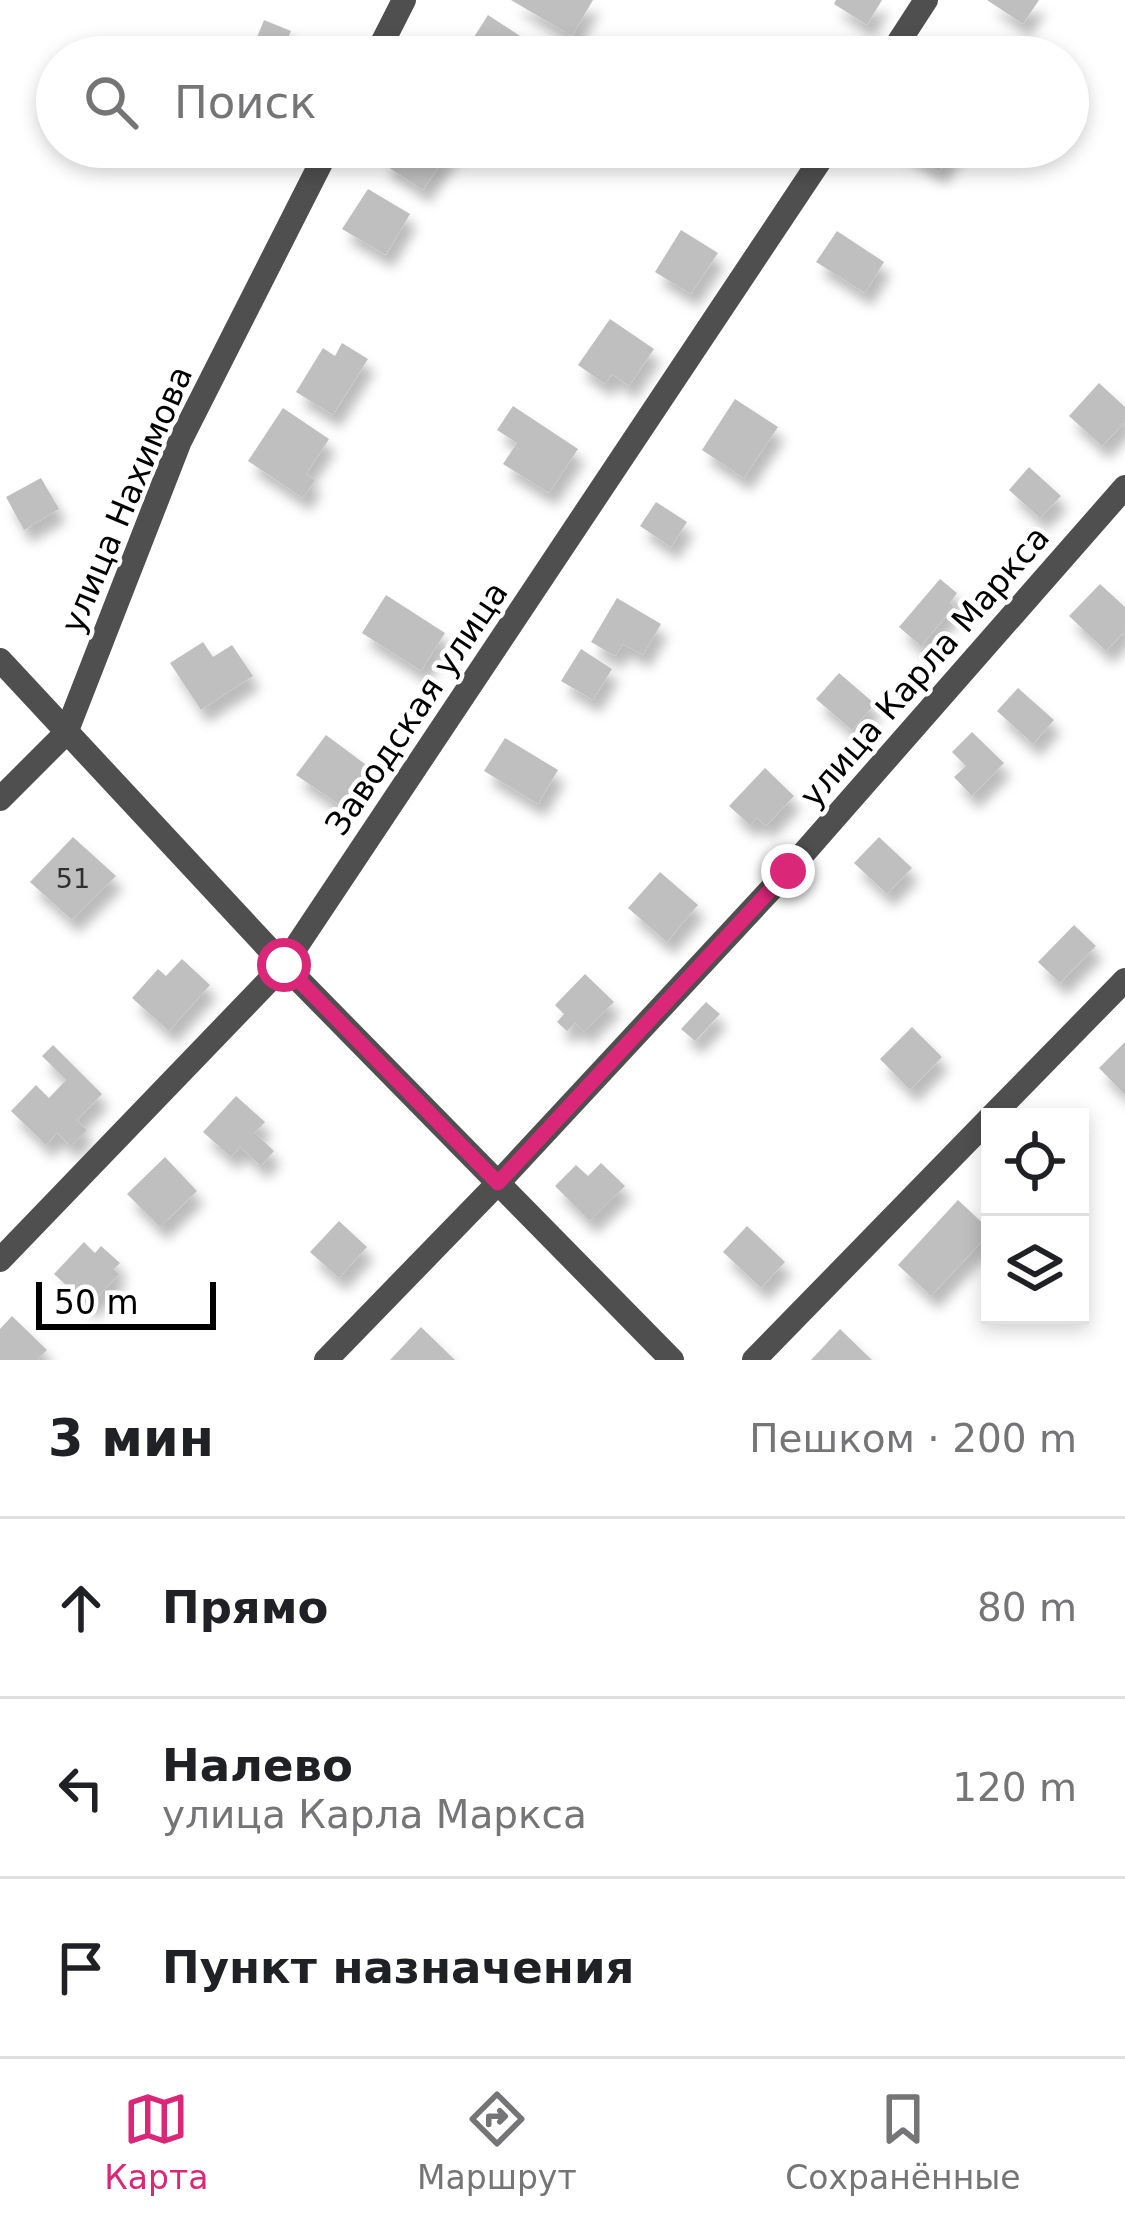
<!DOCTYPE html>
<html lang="ru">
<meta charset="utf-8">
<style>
:root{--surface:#fff;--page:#f2f2f2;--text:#202124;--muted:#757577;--line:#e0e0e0;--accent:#db2777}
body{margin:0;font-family:"DejaVu Sans",sans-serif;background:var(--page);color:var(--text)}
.controls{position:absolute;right:36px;bottom:36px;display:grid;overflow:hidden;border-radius:0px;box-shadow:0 6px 18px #0003}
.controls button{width:108px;height:108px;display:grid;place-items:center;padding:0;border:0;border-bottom:3px solid var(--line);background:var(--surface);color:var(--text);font:60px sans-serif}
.scale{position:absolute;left:36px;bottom:30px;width:180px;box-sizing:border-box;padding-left:12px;border:6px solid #000;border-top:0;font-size:33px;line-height:42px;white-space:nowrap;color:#000;-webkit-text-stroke:9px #fff;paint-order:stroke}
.stop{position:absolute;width:36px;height:36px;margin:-27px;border:9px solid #db2777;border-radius:50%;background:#fff}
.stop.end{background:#db2777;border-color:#fff;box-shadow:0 3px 12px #0008}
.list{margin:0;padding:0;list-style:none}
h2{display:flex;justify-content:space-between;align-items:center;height:156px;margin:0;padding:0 48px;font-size:51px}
h2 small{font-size:39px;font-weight:400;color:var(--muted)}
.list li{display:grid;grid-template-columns:78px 1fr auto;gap:36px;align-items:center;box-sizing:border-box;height:180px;padding:0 48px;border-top:3px solid var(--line)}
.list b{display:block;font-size:45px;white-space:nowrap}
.list p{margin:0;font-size:39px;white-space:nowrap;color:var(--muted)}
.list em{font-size:39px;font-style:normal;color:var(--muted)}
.icon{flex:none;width:66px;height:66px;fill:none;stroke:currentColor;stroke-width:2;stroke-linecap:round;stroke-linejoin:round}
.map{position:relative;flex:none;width:1125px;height:1360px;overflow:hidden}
.search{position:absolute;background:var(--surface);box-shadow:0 6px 18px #0003;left:36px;right:36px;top:36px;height:132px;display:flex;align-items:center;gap:30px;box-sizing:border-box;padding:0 42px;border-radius:66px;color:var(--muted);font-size:45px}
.sheet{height:696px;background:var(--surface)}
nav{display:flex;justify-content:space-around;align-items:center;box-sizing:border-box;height:168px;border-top:3px solid var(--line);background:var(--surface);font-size:33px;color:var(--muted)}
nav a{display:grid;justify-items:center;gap:6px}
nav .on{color:var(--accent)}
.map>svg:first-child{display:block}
.building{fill:#bfbfbf;filter:url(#shadow)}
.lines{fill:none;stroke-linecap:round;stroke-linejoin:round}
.street{stroke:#4f4f4f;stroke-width:24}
.route{stroke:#db2777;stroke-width:15}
.labels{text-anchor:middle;stroke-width:9;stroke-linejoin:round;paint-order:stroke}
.number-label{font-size:27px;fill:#303030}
.street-label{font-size:33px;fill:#000;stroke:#fff}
</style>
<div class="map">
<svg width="1125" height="1360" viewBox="0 0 1125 1360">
<defs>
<filter id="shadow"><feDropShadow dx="7" dy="13" stdDeviation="6" flood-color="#0004"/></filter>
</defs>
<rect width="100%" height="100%" fill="#fff"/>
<g class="building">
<path d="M511,0h82l-21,36z"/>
<path d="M836,0h46l-15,25 -33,-21z"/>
<path d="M987,0h52l-16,24z"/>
<path d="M488,15l43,28 -9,14h-41l-14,-9z"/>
<path d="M264,20l27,11 -11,26h-31z"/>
<path d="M966,39l30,18h-41z"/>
<path d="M393,147h59l-29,43 -41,-27z"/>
<path d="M899,147h56l-16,25z"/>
<path d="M368,189l42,25 -24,41 -44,-26z"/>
<path d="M681,230l37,23 -27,41 -36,-22z"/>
<path d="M837,231l47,31 -19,31 -49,-31z"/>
<path d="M610,319l44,30 -25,37 -17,-12 -7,10 -27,-19z"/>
<path d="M342,343l26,16 -35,56 -37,-23 27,-44 12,8z"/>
<path d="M1099,383l26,24v15l-23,24 -33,-30z"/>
<path d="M735,399l43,28 -34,51 -42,-28z"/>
<path d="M513,406l65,43 -29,44 -46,-29 14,-21 -20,-13z"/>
<path d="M283,408l46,31 -23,35 9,6 -12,18 -55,-37z"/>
<path d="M1029,467l32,29 -21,22 -31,-28z"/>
<path d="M41,478l18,31 -35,21 -18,-33z"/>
<path d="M656,502l31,20 -16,25 -31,-21z"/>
<path d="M940,579l17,14 -7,10 4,4 -33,39 -22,-19z"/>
<path d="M1100,584l25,23v24l-19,20 -37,-35z"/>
<path d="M386,595l59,38 -24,38 -59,-38z"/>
<path d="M617,598l44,26 -18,31 -20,-11 -8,12 -24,-14z"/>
<path d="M203,642l10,15 19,-12 21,31 -52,34 -31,-47z"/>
<path d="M581,649l31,20 -19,31 -32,-19z"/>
<path d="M839,673l36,31 -23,26 -36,-31z"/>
<path d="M1018,688l36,32 -21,24 -36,-33z"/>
<path d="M972,732l32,31 -32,33 -18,-19 12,-11 -14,-14z"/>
<path d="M326,735l43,32 -28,39 -45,-31z"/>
<path d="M505,738l53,32 -20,34 -54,-33z"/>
<path d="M765,768l29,28 -28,30 -9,-8 -7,7 -21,-19z"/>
<path d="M73,837l43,39 -44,44 -42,-38z"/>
<path d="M879,837l33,31 -25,26 -33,-31z"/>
<path d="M660,872l38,33 -31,37 -39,-34z"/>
<path d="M1074,925l22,21 -36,37 -22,-21z"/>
<path d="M182,959l28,26 -41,46 -37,-33 26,-29 8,7z"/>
<path d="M585,974l29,28 -30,30 -9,-9 -8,8 -10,-9 7,-8 -9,-9z"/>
<path d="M706,1002l14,12 -25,27 -14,-12z"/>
<path d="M912,1027l30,30 -32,33 -30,-31z"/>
<path d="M1125,1042v53l-26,-27z"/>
<path d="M53,1045l49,49 -25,26 10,10 -16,16 -14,-13 -11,12 -35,-34 25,-26 13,13 17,-18 -24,-24z"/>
<path d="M236,1096l29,26 -10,11 19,18 -13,15 -21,-19 -9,10 -28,-25z"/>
<path d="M165,1157l32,34 -37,36 -33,-33z"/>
<path d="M601,1163l24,23 -35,35 -35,-35 21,-21 12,11z"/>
<path d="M958,1200l32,30v3l-59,63 -33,-31z"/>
<path d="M339,1221l28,26 -28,31 -29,-26z"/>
<path d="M747,1226l38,36 -24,26 -38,-36z"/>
<path d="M84,1242l11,11 6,-7 19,17 -6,6 5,5 -30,32 -35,-32z"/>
<path d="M12,1316l35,34 -10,10h-37v-31z"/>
<path d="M421,1327l34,33h-65z"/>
<path d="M840,1329l32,31h-61z"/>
</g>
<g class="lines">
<g class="street">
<path d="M375,57l29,-57"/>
<path d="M889,57l37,-57"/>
<path d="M0,660l284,305 388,395"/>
<path d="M0,799l66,-66 114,-292 149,-294"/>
<path d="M991,1117l134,-137"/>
<path d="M0,1260l284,-295 545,-818"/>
<path d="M326,1360l172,-177 290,-312 337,-384"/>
<path d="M754,1360l236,-242"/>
</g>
</g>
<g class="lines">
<path class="route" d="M284,965l214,218 290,-312"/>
</g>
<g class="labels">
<g class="number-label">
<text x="73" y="888">51</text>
</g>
<g class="street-label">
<text transform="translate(126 499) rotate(-67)" y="12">улица Нахимова</text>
<text transform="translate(924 666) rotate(-49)" y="12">улица Карла Маркса</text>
<text transform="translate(416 708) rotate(-56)" y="12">Заводская улица</text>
</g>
</g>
</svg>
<div class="controls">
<button><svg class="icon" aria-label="locate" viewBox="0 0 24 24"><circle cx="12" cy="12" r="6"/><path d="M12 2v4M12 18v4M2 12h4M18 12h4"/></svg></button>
<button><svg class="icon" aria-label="layers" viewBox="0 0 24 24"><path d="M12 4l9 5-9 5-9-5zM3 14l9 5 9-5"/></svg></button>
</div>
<div class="scale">50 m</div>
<div class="stop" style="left:284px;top:965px"></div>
<div class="stop end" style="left:788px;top:871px"></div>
<div class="search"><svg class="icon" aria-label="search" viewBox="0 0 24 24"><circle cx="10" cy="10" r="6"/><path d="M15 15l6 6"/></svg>Поиск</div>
</div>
<section class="sheet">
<h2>3 мин<small>Пешком · 200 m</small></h2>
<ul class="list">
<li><svg class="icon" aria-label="ahead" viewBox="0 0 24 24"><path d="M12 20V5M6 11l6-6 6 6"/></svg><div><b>Прямо</b></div><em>80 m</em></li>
<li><svg class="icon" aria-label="left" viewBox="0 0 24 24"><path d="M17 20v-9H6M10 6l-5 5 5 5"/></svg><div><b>Налево</b><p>улица Карла Маркса</p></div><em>120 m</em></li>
<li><svg class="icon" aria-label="arrive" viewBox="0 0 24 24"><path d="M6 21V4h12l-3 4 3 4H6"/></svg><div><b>Пункт назначения</b></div></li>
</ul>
</section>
<nav>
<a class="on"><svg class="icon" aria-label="map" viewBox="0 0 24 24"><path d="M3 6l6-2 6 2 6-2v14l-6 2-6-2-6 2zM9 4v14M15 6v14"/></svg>Карта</a>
<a><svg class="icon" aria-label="directions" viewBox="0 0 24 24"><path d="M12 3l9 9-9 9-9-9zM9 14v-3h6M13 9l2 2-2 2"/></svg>Маршрут</a>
<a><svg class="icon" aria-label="saved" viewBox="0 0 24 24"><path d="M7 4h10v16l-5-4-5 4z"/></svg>Сохранённые</a>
</nav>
